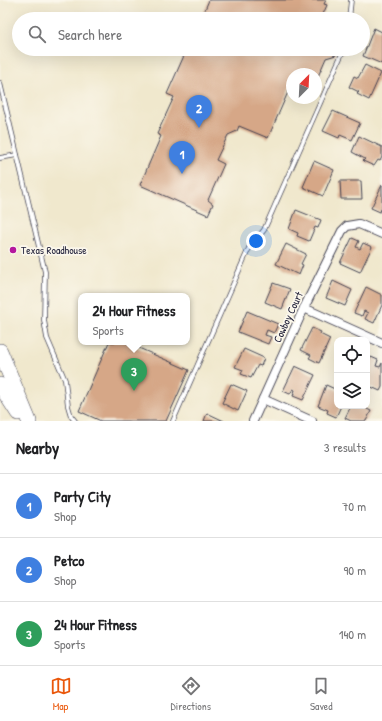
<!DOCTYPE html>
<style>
:root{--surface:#fff;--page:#f6f6f6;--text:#202124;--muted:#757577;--line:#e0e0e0;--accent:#ea580c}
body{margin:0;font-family:"Patrick Hand",sans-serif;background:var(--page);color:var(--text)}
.controls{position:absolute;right:12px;bottom:12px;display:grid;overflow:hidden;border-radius:8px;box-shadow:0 4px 16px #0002}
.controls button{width:36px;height:36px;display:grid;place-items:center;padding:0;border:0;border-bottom:1px solid var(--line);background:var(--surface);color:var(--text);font:20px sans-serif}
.compass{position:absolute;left:286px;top:68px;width:36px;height:36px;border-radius:50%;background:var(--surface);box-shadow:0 4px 16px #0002;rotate:24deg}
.you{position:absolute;left:256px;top:241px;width:14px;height:14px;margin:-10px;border:3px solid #fff;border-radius:50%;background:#1a73e8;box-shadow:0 0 0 6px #1a73e833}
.badge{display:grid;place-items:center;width:26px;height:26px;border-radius:50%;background:var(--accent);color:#fff;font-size:13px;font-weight:700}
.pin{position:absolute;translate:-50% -33px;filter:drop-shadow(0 1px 2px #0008)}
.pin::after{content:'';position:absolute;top:21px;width:14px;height:12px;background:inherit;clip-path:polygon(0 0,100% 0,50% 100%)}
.popup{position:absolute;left:78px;top:293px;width:112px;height:52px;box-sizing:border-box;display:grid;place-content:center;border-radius:8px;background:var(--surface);filter:drop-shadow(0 1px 3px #0005);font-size:13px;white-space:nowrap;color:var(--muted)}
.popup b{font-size:15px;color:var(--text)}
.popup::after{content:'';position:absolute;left:50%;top:100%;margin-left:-8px;border:8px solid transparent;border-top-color:var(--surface)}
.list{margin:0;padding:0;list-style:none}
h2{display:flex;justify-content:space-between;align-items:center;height:52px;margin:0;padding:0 16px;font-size:17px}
h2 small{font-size:13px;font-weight:400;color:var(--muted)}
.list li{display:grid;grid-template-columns:26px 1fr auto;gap:12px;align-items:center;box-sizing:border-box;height:64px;padding:0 16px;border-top:1px solid var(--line)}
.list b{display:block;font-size:15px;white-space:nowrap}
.list p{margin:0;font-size:13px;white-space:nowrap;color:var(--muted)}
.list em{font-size:13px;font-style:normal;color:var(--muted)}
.icon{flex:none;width:22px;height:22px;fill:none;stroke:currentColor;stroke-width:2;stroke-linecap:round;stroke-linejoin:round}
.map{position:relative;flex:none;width:382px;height:421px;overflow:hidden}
.search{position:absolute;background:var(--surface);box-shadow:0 4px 16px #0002;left:12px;right:12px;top:12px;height:44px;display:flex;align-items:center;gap:10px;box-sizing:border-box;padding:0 14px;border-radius:22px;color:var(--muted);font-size:15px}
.sheet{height:244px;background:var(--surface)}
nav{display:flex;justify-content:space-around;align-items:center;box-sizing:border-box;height:56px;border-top:1px solid var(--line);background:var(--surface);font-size:11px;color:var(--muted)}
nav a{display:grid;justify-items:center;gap:2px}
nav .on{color:var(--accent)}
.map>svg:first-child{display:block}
.building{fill:#d6a787}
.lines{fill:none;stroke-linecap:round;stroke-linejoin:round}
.lane-casing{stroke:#414051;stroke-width:5.5}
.street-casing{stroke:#414051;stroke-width:10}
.highway-casing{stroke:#414051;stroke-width:16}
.lane{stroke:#fff;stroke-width:4}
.street{stroke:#fff;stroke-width:8}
.highway{stroke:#fff;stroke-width:15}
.poi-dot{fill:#b5179e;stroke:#fbf7ec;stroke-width:1.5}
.labels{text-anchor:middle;stroke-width:3.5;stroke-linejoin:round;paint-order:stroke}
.poi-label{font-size:11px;fill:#22223b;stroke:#fbf7ec;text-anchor:start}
.street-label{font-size:11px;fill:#22223b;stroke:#fbf7ec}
</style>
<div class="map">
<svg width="382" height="421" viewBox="0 0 382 421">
<rect width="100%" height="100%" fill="#fbf7ec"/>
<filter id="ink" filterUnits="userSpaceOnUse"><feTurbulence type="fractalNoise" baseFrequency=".025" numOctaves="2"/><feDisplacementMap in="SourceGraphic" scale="8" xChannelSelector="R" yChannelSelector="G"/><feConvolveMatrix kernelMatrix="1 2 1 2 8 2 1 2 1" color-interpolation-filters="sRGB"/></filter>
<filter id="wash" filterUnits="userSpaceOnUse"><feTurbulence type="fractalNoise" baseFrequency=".012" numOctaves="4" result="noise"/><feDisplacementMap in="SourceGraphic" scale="16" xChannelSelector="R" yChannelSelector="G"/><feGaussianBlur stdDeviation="0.9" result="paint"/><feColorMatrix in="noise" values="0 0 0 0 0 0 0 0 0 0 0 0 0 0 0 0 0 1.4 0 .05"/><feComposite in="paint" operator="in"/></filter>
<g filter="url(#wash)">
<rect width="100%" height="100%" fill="#f0e8cd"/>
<g id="blocks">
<g class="building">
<path d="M209,0h117l-2,4 3,1 -6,14h-120z"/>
<path d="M374,28l8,4v32l-19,-8z"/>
<path d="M187,49h147l2,6 -10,3 -10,23v-7h-24v9l-24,55 -29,-12 -2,5 -9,4 -12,25 8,4 -16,36 5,4 -5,11 -68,-30 21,-49 -4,-2 17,-37 -7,-3z"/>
<path d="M365,65l16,8 -12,27 -12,-6 2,-2 -10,-5 5,-11 4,2z"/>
<path d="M333,111l27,12 -8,17 -12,-5 -1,3 -16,-7z"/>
<path d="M359,136l23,11v10l-2,4 -2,-1 -4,6 -11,-5 2,-2 -13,-7z"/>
<path d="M314,161l20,9 -11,26 -20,-9z"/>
<path d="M340,181h21l1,18h-21z"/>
<path d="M382,185v25l-1,-1 -1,3 -9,-4z"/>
<path d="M296,210l25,10 -3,8 -3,-1 -6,14 -12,-5 1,-3 -9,-4z"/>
<path d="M352,238l7,3 -3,6 4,2 3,-6 9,4 -12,25 -20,-9z"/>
<path d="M286,244l20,10 -5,10 2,1 -4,10 -23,-11z"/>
<path d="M333,281l19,9 -7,16 -19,-8z"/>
<path d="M273,283l17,6 -8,20 -17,-7z"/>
<path d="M366,287l16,8v10l-8,18 -9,-4 3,-6 -4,-2 -2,5 -8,-3z"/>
<path d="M247,311l31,13 -4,9 -7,-3 -2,5 6,2 -3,7 -30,-12z"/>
<path d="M312,328l9,4 -1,2 10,5 -11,24 -10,-5 2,-3 -10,-5z"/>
<path d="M109,342h16l64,28 -23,51h-65l-22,-10z"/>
<path d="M244,349l20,9 -3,8 -3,-1 -7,13 -10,-4 2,-4 -8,-3z"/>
<path d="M371,357l7,3 -2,6 4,1 2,-4v24l-2,4 -13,-6v-19z"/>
<path d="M295,366l20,9 -12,25 -10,-4 2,-6 -2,-1 -3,5 -7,-3z"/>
<path d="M231,384l16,7 -9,20 -16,-8z"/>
<path d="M326,385l11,5v16h4l-5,11 -9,-4 1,-3 -10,-4z"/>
<path d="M351,406h10l10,5 -5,10h-15l-6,-3z"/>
<path d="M207,413l17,8h-20z"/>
</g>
</g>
</g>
<g filter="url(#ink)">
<use href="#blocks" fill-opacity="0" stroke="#414051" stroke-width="1"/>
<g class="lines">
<defs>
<g id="lane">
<path d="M349,19l2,-19"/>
<path d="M0,83l45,189 -1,48 3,18 18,42 3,26 3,10 4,5"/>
<path d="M0,158l17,-3"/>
<path d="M173,421l76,-173 15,-18 80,-181"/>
</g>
<g id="street">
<path d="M304,308l78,35"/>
<path d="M263,399l49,22"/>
<path d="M253,421l51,-113 38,-77 5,-5 12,-2 23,10"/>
</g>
<g id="highway">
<path d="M0,351l29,70"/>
<path d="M0,385l18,28"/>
</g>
</defs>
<use href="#lane" class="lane-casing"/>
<use href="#street" class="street-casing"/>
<use href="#highway" class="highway-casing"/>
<use href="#lane" class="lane"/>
<use href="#street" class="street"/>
<use href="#highway" class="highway"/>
</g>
</g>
<circle class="poi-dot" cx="13" cy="250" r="4"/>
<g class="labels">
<g class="poi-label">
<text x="21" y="254">Texas Roadhouse</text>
</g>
<g class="street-label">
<text transform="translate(288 317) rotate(-65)" y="4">Cowboy Court</text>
</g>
</g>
</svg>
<div class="controls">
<button><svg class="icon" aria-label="locate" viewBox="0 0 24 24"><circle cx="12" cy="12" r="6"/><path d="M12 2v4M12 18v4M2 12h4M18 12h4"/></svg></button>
<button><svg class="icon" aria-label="layers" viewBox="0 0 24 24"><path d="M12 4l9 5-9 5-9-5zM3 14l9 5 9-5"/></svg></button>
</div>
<svg class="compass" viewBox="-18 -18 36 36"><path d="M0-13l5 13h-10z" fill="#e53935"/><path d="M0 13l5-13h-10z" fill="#757577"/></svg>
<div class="you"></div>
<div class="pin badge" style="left:182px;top:174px;background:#3f7fe0">1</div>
<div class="pin badge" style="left:199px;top:128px;background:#3f7fe0">2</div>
<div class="pin badge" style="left:134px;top:391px;background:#2e9e5b">3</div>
<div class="popup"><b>24 Hour Fitness</b>Sports</div>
<div class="search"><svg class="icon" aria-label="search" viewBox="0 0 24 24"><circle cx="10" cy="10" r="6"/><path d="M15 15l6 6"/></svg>Search here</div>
</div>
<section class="sheet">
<h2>Nearby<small>3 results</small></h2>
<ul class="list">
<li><span class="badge" style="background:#3f7fe0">1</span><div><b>Party City</b><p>Shop</p></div><em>70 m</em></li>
<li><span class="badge" style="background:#3f7fe0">2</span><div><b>Petco</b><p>Shop</p></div><em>90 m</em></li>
<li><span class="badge" style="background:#2e9e5b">3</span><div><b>24 Hour Fitness</b><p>Sports</p></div><em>140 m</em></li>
</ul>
</section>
<nav>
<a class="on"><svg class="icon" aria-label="map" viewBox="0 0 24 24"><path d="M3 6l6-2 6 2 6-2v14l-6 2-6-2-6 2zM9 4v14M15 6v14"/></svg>Map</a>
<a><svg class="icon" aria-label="directions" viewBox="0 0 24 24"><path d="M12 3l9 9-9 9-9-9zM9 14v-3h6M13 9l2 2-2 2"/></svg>Directions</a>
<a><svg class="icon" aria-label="saved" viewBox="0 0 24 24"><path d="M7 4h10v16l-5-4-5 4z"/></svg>Saved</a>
</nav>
